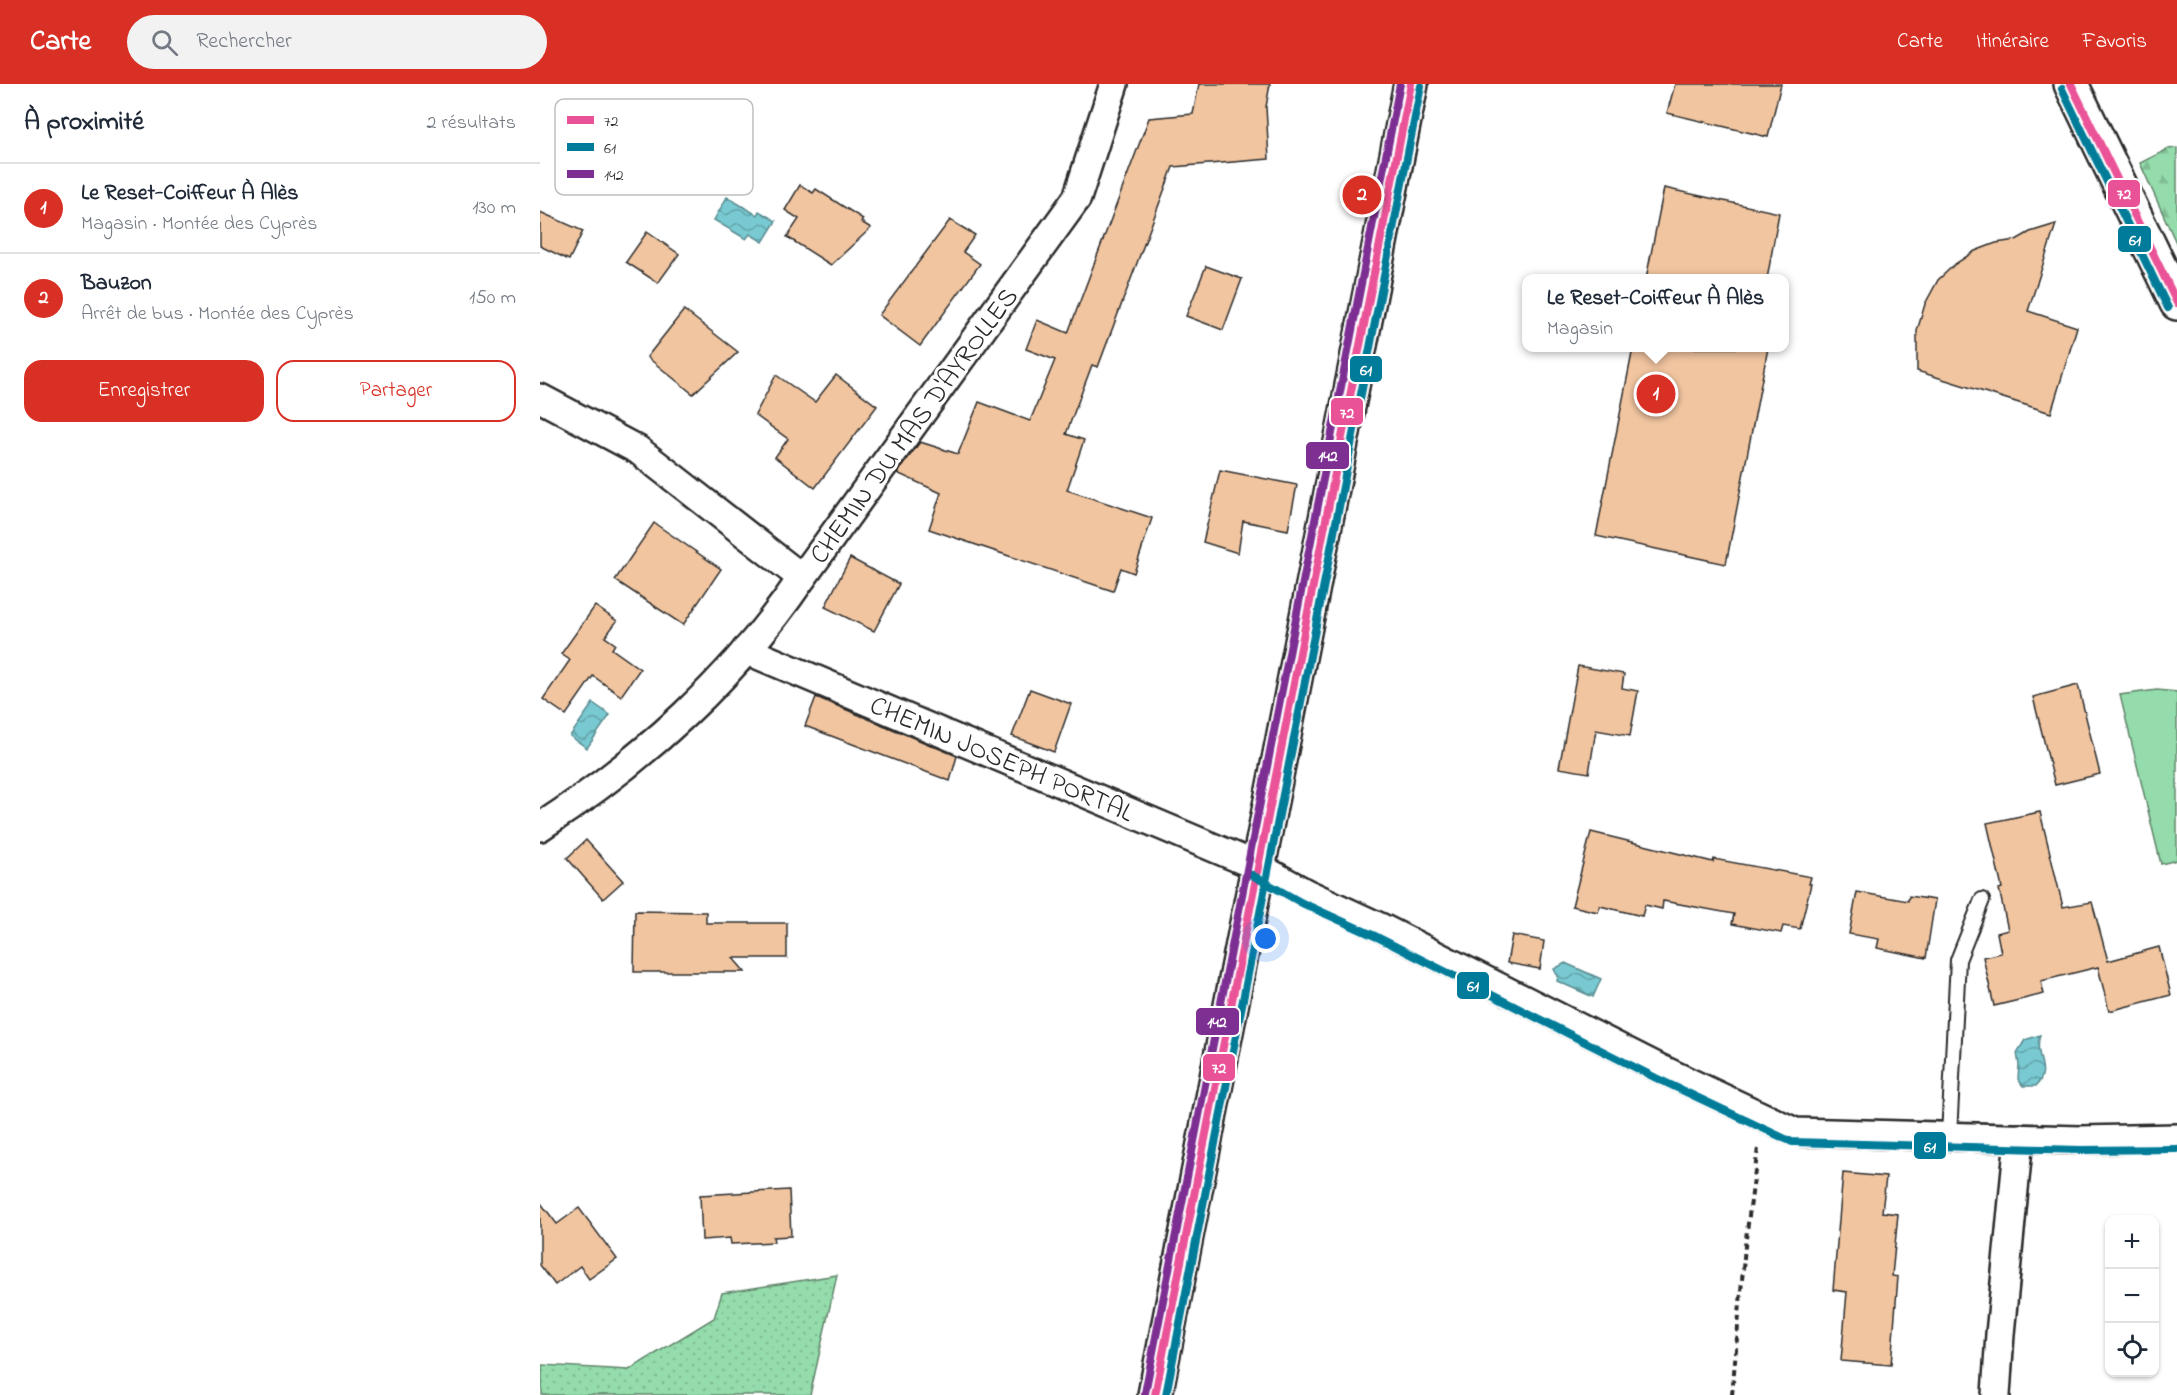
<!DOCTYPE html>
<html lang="fr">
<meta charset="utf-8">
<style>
:root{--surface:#fff;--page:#f2f2f3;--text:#1f2937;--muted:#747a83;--line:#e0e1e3;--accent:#d93025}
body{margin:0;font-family:"Indie Flower",sans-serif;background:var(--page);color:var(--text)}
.controls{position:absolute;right:18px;bottom:18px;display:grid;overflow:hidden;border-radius:12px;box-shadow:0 2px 4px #0004}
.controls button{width:54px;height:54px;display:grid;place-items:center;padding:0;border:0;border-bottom:2px solid var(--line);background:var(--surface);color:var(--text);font:30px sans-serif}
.you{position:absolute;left:726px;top:855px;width:21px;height:21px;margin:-15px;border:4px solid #fff;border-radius:50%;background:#1a73e8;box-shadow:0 0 0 9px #1a73e833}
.badge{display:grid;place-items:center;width:39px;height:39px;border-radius:50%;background:var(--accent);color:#fff;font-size:20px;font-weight:700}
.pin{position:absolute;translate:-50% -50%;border:3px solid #fff;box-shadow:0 2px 6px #0006}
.popup{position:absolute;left:982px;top:190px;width:267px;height:78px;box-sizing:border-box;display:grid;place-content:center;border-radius:12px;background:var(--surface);filter:drop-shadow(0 2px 4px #0005);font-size:20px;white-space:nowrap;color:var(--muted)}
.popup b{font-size:22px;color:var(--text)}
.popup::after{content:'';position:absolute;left:50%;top:100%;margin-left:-12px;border:12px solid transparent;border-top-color:var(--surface)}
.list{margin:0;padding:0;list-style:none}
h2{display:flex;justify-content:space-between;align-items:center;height:78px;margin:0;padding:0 24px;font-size:26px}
h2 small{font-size:20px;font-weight:400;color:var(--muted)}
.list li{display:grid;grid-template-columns:39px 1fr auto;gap:18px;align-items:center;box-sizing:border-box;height:90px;padding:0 24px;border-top:2px solid var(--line)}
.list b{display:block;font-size:22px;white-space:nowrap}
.list p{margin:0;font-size:20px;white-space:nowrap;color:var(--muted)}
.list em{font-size:20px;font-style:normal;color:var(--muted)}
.actions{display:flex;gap:12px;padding:18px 24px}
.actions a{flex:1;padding:14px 0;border:2px solid var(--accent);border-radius:18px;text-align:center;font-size:21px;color:var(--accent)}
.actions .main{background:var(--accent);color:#fff}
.icon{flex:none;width:33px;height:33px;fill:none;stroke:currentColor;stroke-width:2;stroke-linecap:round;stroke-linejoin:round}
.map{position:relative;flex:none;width:1637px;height:1311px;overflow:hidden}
header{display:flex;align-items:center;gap:36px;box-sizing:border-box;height:84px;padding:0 30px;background:var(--accent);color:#fff}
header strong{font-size:28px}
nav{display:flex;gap:33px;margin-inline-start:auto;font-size:21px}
.search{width:420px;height:54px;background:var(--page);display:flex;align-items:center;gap:15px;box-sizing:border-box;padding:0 21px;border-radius:33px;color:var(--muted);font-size:22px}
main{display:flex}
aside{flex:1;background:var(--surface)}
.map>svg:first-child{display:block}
.grass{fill:url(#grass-dots);stroke:#60846b;stroke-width:1.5}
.forest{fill:url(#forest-firs);stroke:#60846b;stroke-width:1.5}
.pitch{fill:#94dcab;stroke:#60846b;stroke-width:1.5}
.water{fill:url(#water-waves);stroke:#598a8f;stroke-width:1.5}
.building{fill:#f1c5a0;stroke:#2b2b2b;stroke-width:1.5}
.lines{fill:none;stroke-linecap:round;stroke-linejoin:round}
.service-casing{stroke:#2b2b2b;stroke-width:18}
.minor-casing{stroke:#2b2b2b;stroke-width:32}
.tertiary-casing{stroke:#2b2b2b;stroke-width:38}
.primary-casing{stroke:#2b2b2b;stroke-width:38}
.path{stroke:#2b2b2b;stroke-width:4;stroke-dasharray:6 4.5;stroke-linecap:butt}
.service{stroke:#fff;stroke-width:14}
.minor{stroke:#fff;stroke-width:27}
.tertiary{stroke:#fff;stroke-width:33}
.primary{stroke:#fff;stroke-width:33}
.bus-1-casing{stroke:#fff;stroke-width:12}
.bus-2-casing{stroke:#fff;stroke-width:12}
.bus-3-casing{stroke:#fff;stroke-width:12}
.bus-1{stroke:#ea5297;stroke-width:8}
.bus-2{stroke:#007b99;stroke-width:8}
.bus-3{stroke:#7d2f92;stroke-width:8}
.labels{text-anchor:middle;stroke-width:6;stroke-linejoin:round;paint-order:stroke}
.street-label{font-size:27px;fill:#2b2b2b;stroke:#fff}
.key{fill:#fff;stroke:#bfbfbf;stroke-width:1.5}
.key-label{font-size:16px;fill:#2b2b2b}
.line-badge{stroke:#fff;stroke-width:2}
.badge-label{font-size:16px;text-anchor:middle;font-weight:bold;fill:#fff}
</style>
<header>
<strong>Carte</strong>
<div class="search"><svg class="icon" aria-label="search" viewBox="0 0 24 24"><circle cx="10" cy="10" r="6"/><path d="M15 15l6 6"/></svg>Rechercher</div>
<nav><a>Carte</a><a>Itinéraire</a><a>Favoris</a></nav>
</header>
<main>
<aside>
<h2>À proximité<small>2 résultats</small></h2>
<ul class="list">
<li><span class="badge">1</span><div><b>Le Reset-Coiffeur À Alès</b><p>Magasin · Montée des Cyprès</p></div><em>130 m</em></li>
<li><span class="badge">2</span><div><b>Bauzon</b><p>Arrêt de bus · Montée des Cyprès</p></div><em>150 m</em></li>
</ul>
<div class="actions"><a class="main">Enregistrer</a><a>Partager</a></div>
</aside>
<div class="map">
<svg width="1637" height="1311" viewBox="0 0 1637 1311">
<defs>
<pattern id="grass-dots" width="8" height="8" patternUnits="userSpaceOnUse" patternTransform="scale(1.5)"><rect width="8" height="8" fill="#94dcab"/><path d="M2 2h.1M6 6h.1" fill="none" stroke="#80bd93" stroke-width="1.8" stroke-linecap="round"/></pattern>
<pattern id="forest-firs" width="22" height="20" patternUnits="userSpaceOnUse" patternTransform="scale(1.5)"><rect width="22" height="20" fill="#94dcab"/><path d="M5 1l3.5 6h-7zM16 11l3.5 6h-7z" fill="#80bd93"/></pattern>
<pattern id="water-waves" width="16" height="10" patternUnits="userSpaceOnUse" patternTransform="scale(1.5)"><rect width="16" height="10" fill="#78c9d1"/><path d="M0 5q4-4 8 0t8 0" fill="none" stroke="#63a3aa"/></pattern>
</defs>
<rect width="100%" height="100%" fill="#fff"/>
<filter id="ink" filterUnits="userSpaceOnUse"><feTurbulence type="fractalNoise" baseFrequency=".0167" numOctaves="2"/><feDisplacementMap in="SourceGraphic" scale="12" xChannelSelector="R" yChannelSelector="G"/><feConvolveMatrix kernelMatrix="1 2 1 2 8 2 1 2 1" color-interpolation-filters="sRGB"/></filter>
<g filter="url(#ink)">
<path class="grass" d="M297,1191l-27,120h-268v-30l87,5 85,-52 8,-25z"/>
<path class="forest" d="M1637,64v97l-37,-82 28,-14z"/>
<path class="pitch" d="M1617,606l20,2v168l-16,4 -41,-169z"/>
<g class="water">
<path d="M187,113l30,18 2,-4 17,10 -13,21 -13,-8 -4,5 -32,-19z"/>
<path d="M53,619l17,12 -23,33 -17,-12z"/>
<path d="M1025,879l36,16 -8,18 -36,-16 1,-4 -4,-8z"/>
<path d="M1500,951c-7,22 12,34 -4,51h-13l-5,-7 1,-14 -2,-12 8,-13z"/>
</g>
<g class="building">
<path d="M659,0h71l-4,23 3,52 -96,8 -75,200 -6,-2 -26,69 18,6 -17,50 85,28 -18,55 -13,-5 -8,23 -184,-62 12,-36 -44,-20 23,-31 38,12 21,-52 51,19 25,-61 -29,-11 11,-29 31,13 81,-215 44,-4z"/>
<path d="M1135,0h106l-13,53 -101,-24z"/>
<path d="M260,101l13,8 3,-4 47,30 -2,3 10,6 -40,37 -44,-28 12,-18 -14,-9z"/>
<path d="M1124,104l115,25 -12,66h-121z"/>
<path d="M0,128l43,19 -14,29 -29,-14z"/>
<path d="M410,136l25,15 -12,17 17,12 -60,82 -41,-31z"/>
<path d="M1516,140l-28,87 49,16 -26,86 -134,-42v-40l8,-27 13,-24 17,-16 20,-13 21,-8 20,-3 14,-8z"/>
<path d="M107,148l32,22 -21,29 -32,-21z"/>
<path d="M666,182l36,13 -19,51 -37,-14z"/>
<path d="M144,226l54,42 -45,42 -46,-37z"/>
<path d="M1093,264h135l-42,216 -130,-28z"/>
<path d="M236,291l39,27 21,-27 41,31 -62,82 -40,-31 13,-18 -33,-24z"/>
<path d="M680,386l77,15 -9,45 -45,-9 -5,32 -35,-11z"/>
<path d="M114,439l67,46 -38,56 -68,-45z"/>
<path d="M310,474l49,26 -25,47 -49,-24z"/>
<path d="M55,522l22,15 -12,16 10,7 -3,5 28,20 -19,27 -28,-20 -27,39 -23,-16 27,-39 -9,-6z"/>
<path d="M1038,582l46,8 -2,14 16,3 -8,45 -34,-6 -7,43 -30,-5z"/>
<path d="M1538,601l22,89 -45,11 -22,-88z"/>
<path d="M490,605l41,15 -17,48 -42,-16z"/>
<path d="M276,613l141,59 -7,25 -145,-55z"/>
<path d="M1500,728l23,95 29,-5 16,59 51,-14 12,48 -62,16 -11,-44 -57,14 3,13 -50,12 -11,-49 18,-4 -4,-20 11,-3 -9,-41 3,-1 -15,-65z"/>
<path d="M1051,748l122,30 1,-3 97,18 -2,7h2l-11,45 -17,-3 -2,7 -49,-9 2,-10 -71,-13 -1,8 -17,-4 -3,11 -42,-10 -2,6 -26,-6z"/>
<path d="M46,756l37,41 -20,18 -36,-41z"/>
<path d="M1317,808l51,9 1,-5 26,4 -9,58 -49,-10 2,-9 -30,-5z"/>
<path d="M95,827l71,1v11h81v35h-54l12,14h-111z"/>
<path d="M972,851l32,6 -4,28 -33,-6z"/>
<path d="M1303,1089l43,4 -4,35 16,2 -6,62 6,1 -7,88 -50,-4 6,-69 -14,-2z"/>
<path d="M249,1106l2,46 -18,1 1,5 -43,2 -1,-6 -28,2 -2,-45z"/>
<path d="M0,1118l17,22 22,-16 38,51 -28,20 -9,-13 -25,19 -15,-20z"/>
</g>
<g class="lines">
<defs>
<path id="service" d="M1409,1052l9,-176 24,-60"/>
<g id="minor">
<path d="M0,314l98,52 164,128 275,-380 37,-114"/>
<path d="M206,566l511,216 49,27 76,35 279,141 134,63 286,8 96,-2"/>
<path d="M0,743c101,-65 195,-150 262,-249"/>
<path d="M1456,1311l4,-61 19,-196"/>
</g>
<path id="tertiary" d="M1531,0l106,219"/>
<path id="primary" d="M615,1311l256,-1311"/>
</defs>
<use href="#service" class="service-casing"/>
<use href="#minor" class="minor-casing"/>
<use href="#tertiary" class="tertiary-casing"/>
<use href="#primary" class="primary-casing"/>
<path class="path" d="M1192,1311l13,-149 13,-98"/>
<use href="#service" class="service"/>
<use href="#minor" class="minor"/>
<use href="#tertiary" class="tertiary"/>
<use href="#primary" class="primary"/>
<defs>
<g id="bus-1">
<path d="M1531,0l106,219"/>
<path d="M615,1311l256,-1311"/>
</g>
<g id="bus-2">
<path d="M1522,5l106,219"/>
<path d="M712,791l50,28 75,34 279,141 136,64 289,8 96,-1"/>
<path d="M626,1311l255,-1309"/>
</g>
<path id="bus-3" d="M605,1309l255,-1309"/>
</defs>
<use href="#bus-1" class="bus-1-casing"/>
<use href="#bus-2" class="bus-2-casing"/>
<use href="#bus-3" class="bus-3-casing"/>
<use href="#bus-1" class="bus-1"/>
<use href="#bus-2" class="bus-2"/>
<use href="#bus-3" class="bus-3"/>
</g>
</g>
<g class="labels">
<g class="street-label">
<text transform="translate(373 341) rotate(-54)" y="9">CHEMIN DU MAS D'AYROLLES</text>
<text transform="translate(462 674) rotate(23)" y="9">CHEMIN JOSEPH PORTAL</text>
</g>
</g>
<rect x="15" y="15" width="198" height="96" rx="9" class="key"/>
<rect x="27" y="32" width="27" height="8" fill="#ea5297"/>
<rect x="27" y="59" width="27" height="8" fill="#007b99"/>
<rect x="27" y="86" width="27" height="8" fill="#7d2f92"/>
<g class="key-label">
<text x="64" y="42">72</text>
<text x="64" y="69">61</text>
<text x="64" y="96">142</text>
</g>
<g class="line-badge">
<rect x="1567" y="95" width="34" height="29" rx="6" fill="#ea5297"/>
<rect x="1577" y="141" width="35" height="28" rx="6" fill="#007b99"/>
<rect x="809" y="271" width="34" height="28" rx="6" fill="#007b99"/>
<rect x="790" y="313" width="34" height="29" rx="6" fill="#ea5297"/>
<rect x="765" y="357" width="45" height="29" rx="6" fill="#7d2f92"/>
<rect x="916" y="887" width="34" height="29" rx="6" fill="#007b99"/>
<rect x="655" y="923" width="45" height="29" rx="6" fill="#7d2f92"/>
<rect x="662" y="969" width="34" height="29" rx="6" fill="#ea5297"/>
<rect x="1373" y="1047" width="34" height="29" rx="6" fill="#007b99"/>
</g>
<g class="badge-label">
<text x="1584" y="115">72</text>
<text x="1595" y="161">61</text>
<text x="826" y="291">61</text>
<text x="807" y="334">72</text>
<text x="788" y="377">142</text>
<text x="933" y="907">61</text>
<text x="677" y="943">142</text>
<text x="679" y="989">72</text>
<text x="1390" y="1068">61</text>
</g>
</svg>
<div class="controls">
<button>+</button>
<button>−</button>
<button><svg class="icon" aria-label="locate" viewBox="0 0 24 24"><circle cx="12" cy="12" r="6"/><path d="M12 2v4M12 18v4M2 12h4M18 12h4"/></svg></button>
</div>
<div class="you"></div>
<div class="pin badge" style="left:1116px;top:310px">1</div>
<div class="popup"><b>Le Reset-Coiffeur À Alès</b>Magasin</div>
<div class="pin badge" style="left:822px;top:111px">2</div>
</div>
</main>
